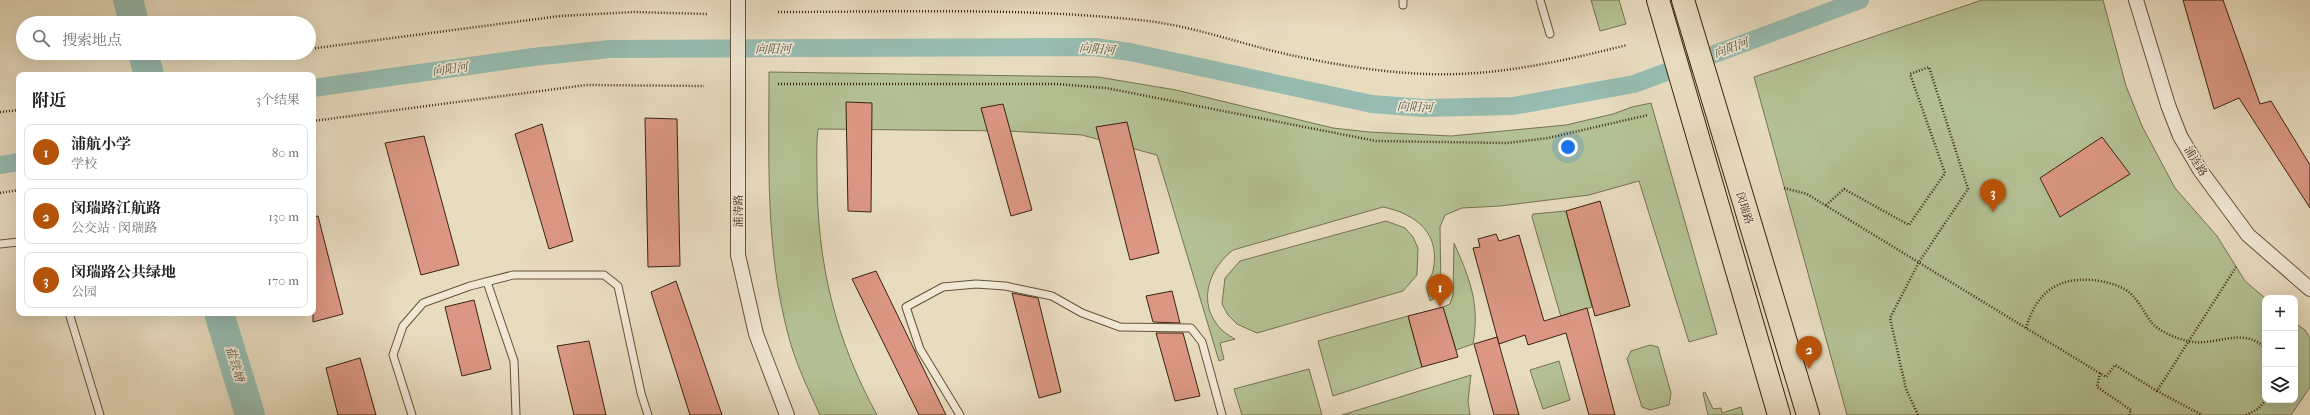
<!DOCTYPE html>
<html lang="zh">
<meta charset="utf-8">
<style>
:root{--surface:#fff;--page:#f6f6f6;--text:#202124;--muted:#757577;--line:#e0e0e0;--accent:#b45309}
body{margin:0;font-family:"IM FELL French Canon","Noto Serif SC",serif;background:var(--page);color:var(--text)}
.controls{position:absolute;right:12px;bottom:12px;display:grid;overflow:hidden;border-radius:8px;box-shadow:0 4px 16px #0002}
.controls button{width:36px;height:36px;display:grid;place-items:center;padding:0;border:0;border-bottom:1px solid var(--line);background:var(--surface);color:var(--text);font:20px sans-serif}
.you{position:absolute;left:1568px;top:147px;width:14px;height:14px;margin:-10px;border:3px solid #fff;border-radius:50%;background:#1a73e8;box-shadow:0 0 0 6px #1a73e833}
.badge{display:grid;place-items:center;width:26px;height:26px;border-radius:50%;background:var(--accent);color:#fff;font-size:13px;font-weight:700}
.pin{position:absolute;translate:-50% -33px;filter:drop-shadow(0 1px 2px #0008)}
.pin::after{content:'';position:absolute;top:21px;width:14px;height:12px;background:inherit;clip-path:polygon(0 0,100% 0,50% 100%)}
.list{margin:0;padding:0;list-style:none}
h2{display:flex;justify-content:space-between;align-items:center;height:52px;margin:0;padding:0 16px;font-size:17px}
h2 small{font-size:13px;font-weight:400;color:var(--muted)}
.list li{display:grid;grid-template-columns:26px 1fr auto;gap:12px;align-items:center;box-sizing:border-box;height:56px;margin:0 8px 8px;padding:0 8px;border:1px solid var(--line);border-radius:8px}
.list b{display:block;font-size:15px;white-space:nowrap}
.list p{margin:0;font-size:13px;white-space:nowrap;color:var(--muted)}
.list em{font-size:13px;font-style:normal;color:var(--muted)}
.icon{flex:none;width:22px;height:22px;fill:none;stroke:currentColor;stroke-width:2;stroke-linecap:round;stroke-linejoin:round}
.map{position:relative;flex:none;width:2310px;height:415px;overflow:hidden}
.search{position:absolute;background:var(--surface);box-shadow:0 4px 16px #0002;left:16px;top:16px;width:300px;height:44px;display:flex;align-items:center;gap:10px;box-sizing:border-box;padding:0 14px;border-radius:22px;color:var(--muted);font-size:15px}
.panel{position:absolute;background:var(--surface);box-shadow:0 4px 16px #0002;left:16px;top:72px;width:300px;height:244px;border-radius:8px}
.map>svg:first-child{display:block}
.green{fill:#b4c194;stroke:#777250}
.lines{fill:none;stroke-linecap:round;stroke-linejoin:round}
.canal{stroke:#97bcb1;stroke-width:18}
.river{stroke:#97bcb1;stroke-width:30}
.building{fill:#db9784;stroke:#3a230d}
.lane-casing{stroke:#66513a;stroke-width:9}
.street-casing{stroke:#66513a;stroke-width:16}
.primary-casing{stroke:#3a230d;stroke-width:24}
.path{stroke:#3a230d;stroke-width:2.5;stroke-dasharray:1 2;stroke-linecap:butt}
.lane{stroke:#f0e8d5;stroke-width:7}
.street{stroke:#f0e8d5;stroke-width:14}
.primary{stroke:#e8dcbf;stroke-width:22}
.labels{text-anchor:middle;stroke-width:3.5;stroke-linejoin:round;paint-order:stroke}
.street-label{font-size:11px;fill:#3a230d;stroke:#f0e8d5}
.water-label{font-size:12px;font-style:italic;fill:#56513e;stroke:#f0e8d5}
</style>
<div class="map">
<svg width="2310" height="415" viewBox="0 0 2310 415">
<rect width="100%" height="100%" fill="#e8dcbf"/>
<filter id="stains"><feTurbulence type="fractalNoise" baseFrequency=".005" numOctaves="4"/><feColorMatrix values="0 0 0 0 .2 0 0 0 0 .09 0 0 0 0 .02 0 0 0 .5 -.17"/></filter>
<radialGradient id="worn" r=".72"><stop offset=".6" stop-color="#630" stop-opacity="0"/><stop offset="1" stop-color="#630" stop-opacity=".3"/></radialGradient>
<g class="green">
<path d="M1591,0h28l7,24 -26,7z"/>
<path d="M1982,0h121l23,86 16,40 33,62 42,48 28,45 20,17v102h30v-77l10,7 5,8v49l-19,28h-444l-93,-338z"/>
<path d="M769,72l329,5 78,13 157,38 36,4 82,4 115,-11 47,-11 19,-7 19,-4 66,231 -28,8 -50,-161 -50,14 -89,11 -38,2 -17,7 -5,12 1,67 -11,7c-1,-5 -4,-11 -3,-16 0,-4 5,-9 6,-14 8,-37 -16,-57 -50,-64l-150,43c-22,17 -35,48 -17,73 4,7 12,12 19,16l-15,4 4,16 -5,2 -62,-206 -75,-20 -75,-4 -189,-2c-2,15 -1,31 -1,46 0,87 18,164 60,240h-57c-12,-26 -25,-53 -32,-81 -23,-87 -19,-174 -19,-262z"/>
<path d="M1566,211l26,96 -31,10 -29,-100 1,-3z"/>
<path d="M1386,221l19,7 8,9 5,11 -1,27 -14,16 -146,42 -20,-9 -9,-9 -6,-11 3,-26 15,-17z"/>
<path d="M1454,243c16,36 26,61 19,101l-17,6 -13,-43 7,-3 3,-9z"/>
<path d="M1408,316l14,51 -89,29 -15,-55z"/>
<path d="M1650,345l8,2 13,46 -2,12 -19,5 -8,-3 -15,-48 4,-8z"/>
<path d="M1559,361l11,39 -27,9 -13,-39z"/>
<path d="M1309,369l13,46h-80l-8,-26z"/>
<path d="M1471,375l-3,26 2,14h-128z"/>
<path d="M1705,392l8,17 8,-1 1,5 19,-6 2,8h-35l-5,-22z"/>
</g>
<g class="lines">
<g class="canal">
<path d="M313,88l220,-31 77,-8 485,-2 35,5 242,52 52,4 89,-2 121,-22 226,-84"/>
<path d="M0,165l19,-3"/>
</g>
<g class="river">
<path d="M128,0l6,23"/>
<path d="M143,53l6,22"/>
<path d="M219,313l31,102"/>
</g>
</g>
<g class="building">
<path d="M2183,0h40l37,104 11,-3 39,64v43l-71,-110 -25,11z"/>
<path d="M846,102l26,1 -1,109 -23,-1z"/>
<path d="M1003,104l29,106 -21,6 -30,-108z"/>
<path d="M645,118l32,1 3,147 -32,1z"/>
<path d="M1127,122l32,131 -29,7 -34,-133z"/>
<path d="M542,124l31,117 -24,8 -34,-115z"/>
<path d="M424,136l35,129 -38,10 -36,-132z"/>
<path d="M2102,137l28,37 -70,43 -20,-39z"/>
<path d="M1600,201l30,105 -35,10 -29,-105z"/>
<path d="M318,216l25,98 -30,8v-105z"/>
<path d="M1496,234l3,7 20,-6 25,86 43,-13 28,107h-26l-23,-82 -38,12 -3,-10 -26,9 -26,-96 7,-1 -2,-8z"/>
<path d="M876,271l70,144h-27l-67,-136z"/>
<path d="M676,281l46,134h-32l-39,-123z"/>
<path d="M1172,291l8,32 -27,-1 -7,-26z"/>
<path d="M1012,293l26,5 23,94 -22,6z"/>
<path d="M474,300l17,69 -29,7 -17,-69z"/>
<path d="M1443,307l15,50 -36,10 -14,-51z"/>
<path d="M1156,333h27l17,63 -25,5z"/>
<path d="M1497,337l22,78h-25l-20,-71z"/>
<path d="M589,341l17,74h-32l-17,-69z"/>
<path d="M360,358l16,57h-38l-12,-47z"/>
</g>
<g class="lines">
<defs>
<g id="lane">
<path d="M1403,0v5"/>
<path d="M1540,0l10,34"/>
<path d="M0,244l19,-2"/>
<path d="M487,282l27,79 2,54"/>
<path d="M69,313l31,102"/>
<path d="M412,415l-19,-60 10,-29 20,-23 47,-17 43,-11h91l14,11 23,107 7,22"/>
<path d="M960,415l-40,-66 -14,-42 37,-20 33,-3 29,2 47,10 30,17 38,14 71,1 11,14 20,73"/>
</g>
<g id="street">
<path d="M738,0v255l18,79 31,81"/>
<path d="M2136,0l32,105 12,31 20,34 48,65 62,54"/>
</g>
<g id="primary">
<path d="M1658,0l121,415"/>
<path d="M1683,0l125,415"/>
</g>
</defs>
<use href="#lane" class="lane-casing"/>
<use href="#street" class="street-casing"/>
<use href="#primary" class="primary-casing"/>
<g class="path">
<path d="M778,12c123,0 248,-5 370,9 49,6 99,25 147,35 52,11 109,20 163,18 57,-2 113,-15 169,-29"/>
<path d="M309,49l251,-33 74,-4 73,2"/>
<path d="M263,55l14,-2"/>
<path d="M778,84h279l49,4 270,53 131,2 41,-5 100,-23"/>
<path d="M0,112l19,-2"/>
<path d="M313,121l273,-36 118,1"/>
<path d="M1784,188l23,6 299,183 9,-12 42,26 79,-124"/>
<path d="M0,193l19,-3"/>
<path d="M1826,205l18,-16 65,36 36,-52 -35,-99 19,-7 39,122 -49,73 -29,56 16,71 12,26"/>
<path d="M2026,328c10,-34 30,-51 66,-48 11,1 24,4 34,10 12,8 18,23 26,33 8,9 24,15 35,18 27,7 55,-16 78,7"/>
<path d="M2100,373l-3,14 34,23 -2,5"/>
<path d="M2157,391l45,24"/>
<path d="M2246,415l12,-6 8,-9"/>
</g>
<use href="#lane" class="lane"/>
<use href="#street" class="street"/>
<use href="#primary" class="primary"/>
</g>
<g class="labels">
<g class="street-label">
<text transform="translate(2196 161) rotate(58)" y="4">浦连路</text>
<text transform="translate(1745 208) rotate(73)" y="4">闵瑞路</text>
<text transform="translate(738 211) rotate(-90)" y="4">浦涛路</text>
</g>
<g class="water-label">
<text transform="translate(1731 48) rotate(-20)" y="4">向阳河</text>
<text x="773" y="53">向阳河</text>
<text transform="translate(1097 49) rotate(4)" y="4">向阳河</text>
<text transform="translate(450 69) rotate(-8)" y="4">向阳河</text>
<text transform="translate(1415 107) rotate(2)" y="4">向阳河</text>
<text transform="translate(235 364) rotate(73)" y="4">盐铁塘</text>
</g>
</g>
<rect width="100%" height="100%" filter="url(#stains)"/>
<rect width="100%" height="100%" fill="url(#worn)"/>
</svg>
<div class="controls">
<button>+</button>
<button>−</button>
<button><svg class="icon" aria-label="layers" viewBox="0 0 24 24"><path d="M12 4l9 5-9 5-9-5zM3 14l9 5 9-5"/></svg></button>
</div>
<div class="you"></div>
<div class="pin badge" style="left:1440px;top:307px">1</div>
<div class="pin badge" style="left:1809px;top:369px">2</div>
<div class="pin badge" style="left:1993px;top:212px">3</div>
<div class="search"><svg class="icon" aria-label="search" viewBox="0 0 24 24"><circle cx="10" cy="10" r="6"/><path d="M15 15l6 6"/></svg>搜索地点</div>
<section class="panel">
<h2>附近<small>3个结果</small></h2>
<ul class="list">
<li><span class="badge">1</span><div><b>浦航小学</b><p>学校</p></div><em>80 m</em></li>
<li><span class="badge">2</span><div><b>闵瑞路江航路</b><p>公交站 · 闵瑞路</p></div><em>130 m</em></li>
<li><span class="badge">3</span><div><b>闵瑞路公共绿地</b><p>公园</p></div><em>170 m</em></li>
</ul>
</section>
</div>
